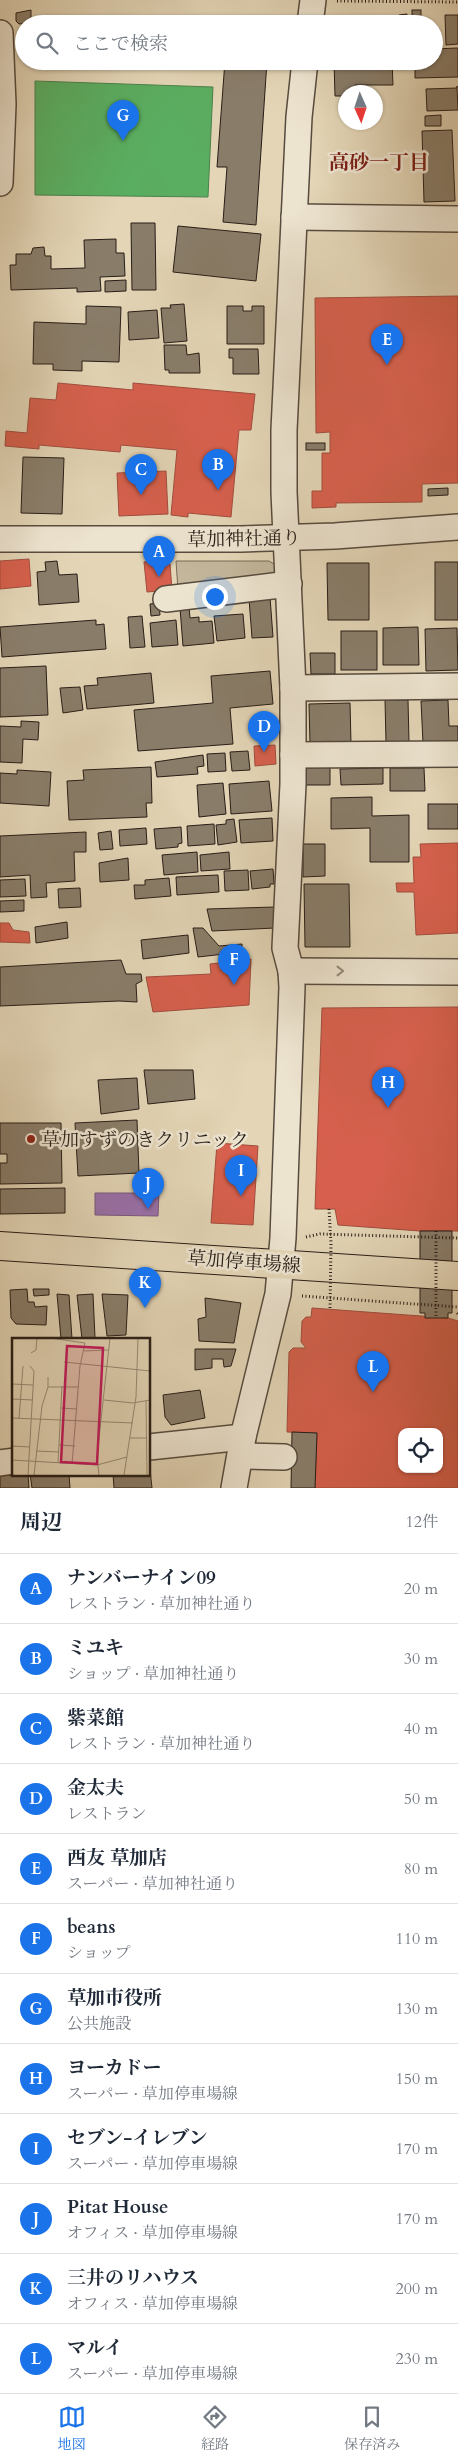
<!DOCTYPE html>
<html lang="ja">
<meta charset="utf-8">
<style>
:root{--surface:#fff;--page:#f6f6f7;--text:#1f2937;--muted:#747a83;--line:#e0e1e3;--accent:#1a73e8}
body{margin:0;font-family:Cardo,"Noto Serif JP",serif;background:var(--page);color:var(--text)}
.controls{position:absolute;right:15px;bottom:15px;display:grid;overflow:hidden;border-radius:10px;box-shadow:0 1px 4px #0004}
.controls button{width:45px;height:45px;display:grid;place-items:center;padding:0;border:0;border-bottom:1px solid var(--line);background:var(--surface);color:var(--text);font:25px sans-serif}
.compass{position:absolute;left:338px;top:85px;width:45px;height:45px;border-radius:50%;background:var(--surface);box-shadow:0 1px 4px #0004;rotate:177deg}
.you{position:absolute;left:214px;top:596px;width:18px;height:18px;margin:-12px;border:4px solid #fff;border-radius:50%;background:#1a73e8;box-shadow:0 0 0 8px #1a73e833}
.badge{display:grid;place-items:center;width:32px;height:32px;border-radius:50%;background:var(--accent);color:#fff;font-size:16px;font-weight:700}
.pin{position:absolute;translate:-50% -41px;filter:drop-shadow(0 1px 2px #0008)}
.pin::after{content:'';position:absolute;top:26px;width:18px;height:15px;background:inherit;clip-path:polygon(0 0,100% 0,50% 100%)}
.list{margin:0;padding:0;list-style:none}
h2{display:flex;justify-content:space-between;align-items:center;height:65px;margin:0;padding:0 20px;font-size:21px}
h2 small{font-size:16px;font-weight:400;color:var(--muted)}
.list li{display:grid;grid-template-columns:32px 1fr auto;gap:15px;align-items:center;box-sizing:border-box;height:70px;padding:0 20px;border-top:1px solid var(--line)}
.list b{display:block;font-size:19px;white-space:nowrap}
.list p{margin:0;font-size:16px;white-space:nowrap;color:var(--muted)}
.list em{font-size:16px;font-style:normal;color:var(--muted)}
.icon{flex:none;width:28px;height:28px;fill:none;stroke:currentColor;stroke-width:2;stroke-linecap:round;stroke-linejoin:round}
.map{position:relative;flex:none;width:458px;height:1488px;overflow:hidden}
.search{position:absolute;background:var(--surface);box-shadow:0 1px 4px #0004;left:15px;right:15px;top:15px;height:55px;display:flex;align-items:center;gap:12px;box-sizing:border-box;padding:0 18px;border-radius:28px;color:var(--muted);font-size:19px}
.sheet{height:905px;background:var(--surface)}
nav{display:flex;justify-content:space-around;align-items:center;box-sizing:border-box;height:70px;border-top:1px solid var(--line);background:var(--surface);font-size:14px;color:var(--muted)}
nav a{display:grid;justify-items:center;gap:2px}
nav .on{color:var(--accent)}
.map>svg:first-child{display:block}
.green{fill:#c3b69b;stroke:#766a59}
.shops{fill:#d6604d;stroke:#a24c3d;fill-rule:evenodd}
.offices{fill:#9970ab;stroke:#77577f}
.public{fill:#5aae61;stroke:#4b824b}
.building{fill:#897d6a;stroke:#281d17}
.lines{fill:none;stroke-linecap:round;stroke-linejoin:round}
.minor-casing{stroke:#574b3f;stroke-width:28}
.major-casing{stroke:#281d17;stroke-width:30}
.path{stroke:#281d17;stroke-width:3;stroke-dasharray:1 2.5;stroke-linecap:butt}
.minor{stroke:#ede4d0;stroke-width:25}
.major{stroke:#e3d5b6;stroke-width:28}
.path-bridge{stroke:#281d17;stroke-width:3;stroke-dasharray:1 2.5;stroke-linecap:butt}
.oneway{stroke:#948a7d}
.poi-dot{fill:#8f2418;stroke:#ede4d0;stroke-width:2}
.labels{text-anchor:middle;stroke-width:5;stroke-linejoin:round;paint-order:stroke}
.street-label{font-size:19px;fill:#281d17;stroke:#ede4d0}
.poi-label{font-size:19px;fill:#281d17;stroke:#ede4d0;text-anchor:start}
.neighbourhood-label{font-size:20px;font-weight:bold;fill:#7a1f14;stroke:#ede4d0}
.inset-road{fill:none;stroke:#988b76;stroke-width:1}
.view{fill:#c2185b;fill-opacity:0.15;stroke:#c2185b;stroke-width:2.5}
.inset-edge{fill:none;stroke:#281d17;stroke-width:2.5}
</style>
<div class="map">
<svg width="458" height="1488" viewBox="0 0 458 1488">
<rect width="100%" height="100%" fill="#e3d5b6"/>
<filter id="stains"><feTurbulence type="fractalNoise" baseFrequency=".004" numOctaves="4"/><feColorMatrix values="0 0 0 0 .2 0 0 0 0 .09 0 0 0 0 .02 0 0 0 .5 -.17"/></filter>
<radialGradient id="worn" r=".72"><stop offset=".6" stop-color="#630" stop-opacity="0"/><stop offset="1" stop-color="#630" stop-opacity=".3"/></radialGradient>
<path class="green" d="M176,561h93l10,6 -1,12 -100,11z"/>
<g class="shops">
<path d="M458,296v187l-36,1v18l-86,1v4l-24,1v-17h10v-38h8v-21l-14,1 -1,-135z"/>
<path d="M58,383l75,7v-7l122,11 -4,36h-12l-8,87 -43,-4v4l-17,-2 6,-65 -56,-5 -1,7 -81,-7v4l-34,-3 1,-15 21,2 3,-35 26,2z"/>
<path d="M166,471l2,43 -49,2 -2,-43z"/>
<path d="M29,559l2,27 -31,3v-28z"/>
<path d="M153,561v5l17,-2 2,26 -25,2 -3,-30z"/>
<path d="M275,745l1,19 -21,2 -1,-20z"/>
<path d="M458,843v90l-42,2 -2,-43h-17l-1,-9h18l-1,-26h8l-1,-13z"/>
<path d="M0,923h9l4,7 16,2 1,11 -30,-1z"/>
<path d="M251,959l-2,46 -96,7 -7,-35 65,-3 -1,-10z"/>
<path d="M458,1007v224h-38l-82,-6 -3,-16h-20l7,-201z"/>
<path d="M217,1143l41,3 -5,79 -42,-2z"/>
<path d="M312,1308l136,10 10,3v167h-143l2,-55 -30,-1 2,-80 4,-4h13l-5,-6 1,-21 4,-4h5zM402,1432h37v37h-37z"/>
</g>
<path class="offices" d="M95,1193h64l-1,23 -63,-1z"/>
<path class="public" d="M35,81l178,6 -5,110 -173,-2z"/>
<g class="building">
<path d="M31,10v13l-12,1 -3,-3v-8z"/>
<rect x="412" y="10" width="9" height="14"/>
<path d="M407,14v10h-8v-9z"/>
<path d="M445,15h13v29l-12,1z"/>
<path d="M434,43v6l24,-1v29l-43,1v-17h19z"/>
<path d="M225,61h42l-11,164 -33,-3 4,-55h-10z"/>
<path d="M334,61h58l1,24h-38l1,7h-10v4h-11z"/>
<path d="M457,86l1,24 -31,1 -1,-22 31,-1z"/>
<path d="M441,115v11h-16v-10z"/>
<path d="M452,130l3,71 -31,1 -2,-71z"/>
<path d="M131,223h24l1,67h-24z"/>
<path d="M178,226l83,8 -5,47 -83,-9z"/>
<path d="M116,239v14h8l1,23 -25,1 1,14 -24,1v-4l-66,2 -1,-25h6v-11h15l2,-6 11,-1 1,9h6v13l34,-1 -1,-28z"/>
<path d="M126,280v11l-21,1v-11z"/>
<path d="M184,304l3,37 -23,2 -3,-35h10l-1,-3z"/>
<path d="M86,306l35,1 -2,55 -37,-1v10l-29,-1v-6h-20l1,-42 52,2z"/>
<path d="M227,306h16v5h9v-5h12v38h-37z"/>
<path d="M157,310l2,28 -30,2 -1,-28z"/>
<path d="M164,345h22l1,10 12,-2 1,20h-31v-3h-4z"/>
<path d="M229,349h29l1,25h-26v-16h-4z"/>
<rect x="306" y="443" width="19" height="7"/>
<path d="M23,457l41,1 -2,56 -41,-1z"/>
<path d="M448,488v7l-20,1v-7z"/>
<path d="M57,561l2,14 18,-1 2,28 -40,3 -2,-33 9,-1 -1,-9z"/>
<rect x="435" y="562" width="23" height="58"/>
<path d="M327,563h42v57h-41z"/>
<path d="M270,597l3,40 -21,1 -3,-39z"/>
<path d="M159,603l1,12 -9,1 -1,-12z"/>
<path d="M189,607l1,11 9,-1v5l13,-1 2,22 -31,3 -3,-38z"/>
<path d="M243,614l2,24 -28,3 -3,-25z"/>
<path d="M142,616l3,31 -15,1 -2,-31z"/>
<path d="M96,620v5l8,-1 2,25 -104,8 -2,-30z"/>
<path d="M176,620l2,25 -26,2 -2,-24z"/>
<path d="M418,627l1,38h-36v-37z"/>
<path d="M457,628l1,42 -32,1 -1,-42z"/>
<rect x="341" y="631" width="36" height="39"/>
<path d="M310,653h25v21h-24z"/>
<path d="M46,666l2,49 -48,2v-49z"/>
<path d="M270,671l3,33 -43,4 3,36 -95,7 -4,-41 79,-7 -2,-27z"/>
<path d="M151,673l3,30 -67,6 -3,-23 14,-1 -1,-7z"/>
<path d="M80,687l3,23 -20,3 -3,-25z"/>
<path d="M385,700h23l1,42h-23z"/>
<path d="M448,700l1,26h9v16l-35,1 -2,-42z"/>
<path d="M350,703l1,40 -41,1 -1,-40z"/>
<path d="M21,721l18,1 -1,18 -15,-1 -1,24 -22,-1v-36l21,1z"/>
<path d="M248,751l2,19 -18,1 -2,-19z"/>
<path d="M225,753l1,18 -18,1 -1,-18z"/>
<path d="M203,755l1,11 -7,1 1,7 -41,3 -2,-15z"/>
<path d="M305,764h25v21h-24z"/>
<path d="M151,767l1,36h-6l1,14 -78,3 -2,-39 17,-1 -1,-10z"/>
<path d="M383,768v16l-42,1 -1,-16z"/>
<path d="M390,768h34l1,23h-35z"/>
<path d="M17,770l34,2 -2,34 -49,-3v-30l17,1z"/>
<path d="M269,781l3,30 -41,3 -2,-30z"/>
<path d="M223,783l3,31 -27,3 -2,-32z"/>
<path d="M372,797v19l37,-1v47h-39v-34l-39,1v-31z"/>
<rect x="428" y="804" width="30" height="25"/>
<path d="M272,818l1,23 -32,2 -2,-23z"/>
<path d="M234,819l3,23 -19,3 -2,-20 10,-1v-4z"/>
<path d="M214,824l1,20 -27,2 -1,-20z"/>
<path d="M181,827l1,16 -4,1v3l-22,2 -2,-20z"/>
<path d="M146,828l1,16 -27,2 -1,-16z"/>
<path d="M111,831l2,18 -13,1 -2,-17z"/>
<path d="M86,832v20h-12l1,29 -29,2 1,14 -16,1 -1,-23 -30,2v-41z"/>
<path d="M303,844h22v32l-22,1z"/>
<path d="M197,852l1,20 -34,3 -2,-20z"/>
<path d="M229,852l1,17 -29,2 -1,-16z"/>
<path d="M128,858l1,22 -29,2 -1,-19z"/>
<path d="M273,869l1,15h-4v3l-18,2 -2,-18z"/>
<path d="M248,870l1,20 -24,1 -1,-20z"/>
<path d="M218,875l1,17 -42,3 -1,-18z"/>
<path d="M169,878l2,18 -36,3 -1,-14h11v-5z"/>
<path d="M25,879l1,17 -26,1v-17z"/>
<path d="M304,884h45l1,63h-45z"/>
<path d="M80,888l1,19 -22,1 -1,-19z"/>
<path d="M24,900v11l-24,1v-11z"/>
<path d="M275,907v21l-63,3 -5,-22z"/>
<path d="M67,922l1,16 -32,5 -1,-16z"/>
<path d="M193,928h10l16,18 23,-2v8l-44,5z"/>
<path d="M188,935l1,18 -46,6 -2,-19z"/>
<path d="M121,960l5,14h15l1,7 -6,3 1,18 -18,-1 -119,5v-39z"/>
<path d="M144,1070h49l2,29 -47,5z"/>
<path d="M137,1078l2,31 -38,5 -3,-34z"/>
<path d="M137,1120l2,53 -61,3 -3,-53z"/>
<path d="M0,1123h61l1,60 -62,1v-21h7v-9h-7z"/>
<path d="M65,1188v25l-65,1v-25z"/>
<path d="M420,1231h32v82h-4v5h-23v-5h-5z"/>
<path d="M27,1289l1,13h6l1,5 12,-1 -1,19 -30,-1 -5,-6 -1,-28z"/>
<path d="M33,1289h16v6l-15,1z"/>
<path d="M57,1294l12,1 3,44h-11z"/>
<path d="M93,1294l2,44 -13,1 -5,-44z"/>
<path d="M102,1294l26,1 -2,40 -19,1z"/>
<path d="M205,1298l36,5 -7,40 -35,-2 -1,-22 8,-2z"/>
<path d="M195,1349h41l-5,17 -7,1 -1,-8h-11v9l-17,2z"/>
<path d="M200,1390l5,28 -34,7 -6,-8 -2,-22z"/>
<path d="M292,1432l25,1 -2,55h-24z"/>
<path d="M149,1460l3,28h-38l-1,-14h36z"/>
<path d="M28,1474l1,14h-29v-12z"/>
<path d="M30,1474h39l1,14h-38z"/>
</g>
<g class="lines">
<defs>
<g id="minor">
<path d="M310,24l3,-24"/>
<path d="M0,33l3,71 -3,79"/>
<path d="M294,217l164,2"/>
<path d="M0,539h241l94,-3 123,-9"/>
<path d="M166,599l123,-15"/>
<path d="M293,688l165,-2"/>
<path d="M293,755l165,-1"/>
<path d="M291,971l167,1"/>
<path d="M149,1447l94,-10"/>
<path d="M240,1456l44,1"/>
<path d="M0,1463l14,-2"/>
<path d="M234,1488l9,-51 35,-143 5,-56 9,-251 -1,-16 -6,-23 8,-164v-96l-9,-196v-62l15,-313 6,-56"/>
</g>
<path id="major" d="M0,1246l458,30"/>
</defs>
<use href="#minor" class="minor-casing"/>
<use href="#major" class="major-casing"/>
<g class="path">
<path d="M337,1l121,1"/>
<path d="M306,1237l14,-3 138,4"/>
<path d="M302,1296l156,11"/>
<path d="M457,1313l1,1"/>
</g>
<use href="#minor" class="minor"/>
<use href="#major" class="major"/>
<g class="path-bridge">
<path d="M329,1209l2,34 -1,67"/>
<path d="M436,1231v87"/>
</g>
</g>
<defs><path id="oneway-chevron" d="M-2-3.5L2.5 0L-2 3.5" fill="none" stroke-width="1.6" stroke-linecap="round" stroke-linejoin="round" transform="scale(1.25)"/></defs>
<use class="oneway" href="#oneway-chevron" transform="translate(340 971)"/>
<circle class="poi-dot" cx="31" cy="1139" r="5"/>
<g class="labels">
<g class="street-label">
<text transform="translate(244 538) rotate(-1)" y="7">草加神社通り</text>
<text transform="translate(244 1261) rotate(4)" y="7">草加停車場線</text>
</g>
<g class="poi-label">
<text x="41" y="1146">草加すずのきクリニック</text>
</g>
<g class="neighbourhood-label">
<text x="379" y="169">高砂一丁目</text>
</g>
</g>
<g transform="translate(12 1338)">
<rect width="138" height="138" fill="#e3d5b6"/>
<path class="inset-road" d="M38,0l35,5 -5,23 -8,98M72,13l25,-1M19,15l5,-3 1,-12M52,24l86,9M36,39v10h30M0,46l21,1M0,61l21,1M92,62l29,3 17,-3M134,63l1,74M49,70l16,1M0,80l121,5M7,81l4,-53M118,100h16M47,107l16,1M0,108l18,1M24,113l23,1M0,122l85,5 30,-8M46,125l4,-77M16,137l6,-104 -4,-5M22,137l8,-69 6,-19M87,137l-2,-19 13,-118M112,137l12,-78 2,-59"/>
<path class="view" d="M55,8l36,2 -6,116 -36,-2z"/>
<rect width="138" height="138" class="inset-edge"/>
</g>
<rect width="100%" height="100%" filter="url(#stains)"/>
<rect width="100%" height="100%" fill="url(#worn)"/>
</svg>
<div class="controls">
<button><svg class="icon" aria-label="locate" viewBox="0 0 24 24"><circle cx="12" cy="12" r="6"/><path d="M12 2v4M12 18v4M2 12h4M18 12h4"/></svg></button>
</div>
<svg class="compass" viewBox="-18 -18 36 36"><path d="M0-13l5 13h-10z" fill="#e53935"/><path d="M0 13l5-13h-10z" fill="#747a83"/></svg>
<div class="you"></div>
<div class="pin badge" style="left:159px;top:577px">A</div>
<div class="pin badge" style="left:218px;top:490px">B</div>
<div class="pin badge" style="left:141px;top:495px">C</div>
<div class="pin badge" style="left:264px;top:752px">D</div>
<div class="pin badge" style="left:387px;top:365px">E</div>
<div class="pin badge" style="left:234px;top:985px">F</div>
<div class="pin badge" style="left:123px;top:141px">G</div>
<div class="pin badge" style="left:388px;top:1108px">H</div>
<div class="pin badge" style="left:241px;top:1196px">I</div>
<div class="pin badge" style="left:148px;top:1209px">J</div>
<div class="pin badge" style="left:145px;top:1308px">K</div>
<div class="pin badge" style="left:373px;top:1392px">L</div>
<div class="search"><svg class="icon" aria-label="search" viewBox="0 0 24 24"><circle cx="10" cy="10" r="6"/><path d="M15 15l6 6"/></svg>ここで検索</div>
</div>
<section class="sheet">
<h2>周辺<small>12件</small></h2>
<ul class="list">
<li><span class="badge">A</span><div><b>ナンバーナイン09</b><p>レストラン · 草加神社通り</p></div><em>20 m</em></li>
<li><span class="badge">B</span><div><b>ミユキ</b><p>ショップ · 草加神社通り</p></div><em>30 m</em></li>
<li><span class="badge">C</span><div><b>紫菜館</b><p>レストラン · 草加神社通り</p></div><em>40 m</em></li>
<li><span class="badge">D</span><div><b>金太夫</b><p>レストラン</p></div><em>50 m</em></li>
<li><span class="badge">E</span><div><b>西友 草加店</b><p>スーパー · 草加神社通り</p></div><em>80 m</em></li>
<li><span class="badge">F</span><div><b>beans</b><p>ショップ</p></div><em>110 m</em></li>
<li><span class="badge">G</span><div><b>草加市役所</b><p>公共施設</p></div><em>130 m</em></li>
<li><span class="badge">H</span><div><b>ヨーカドー</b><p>スーパー · 草加停車場線</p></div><em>150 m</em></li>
<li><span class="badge">I</span><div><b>セブン-イレブン</b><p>スーパー · 草加停車場線</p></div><em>170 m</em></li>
<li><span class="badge">J</span><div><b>Pitat House</b><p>オフィス · 草加停車場線</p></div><em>170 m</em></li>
<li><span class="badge">K</span><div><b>三井のリハウス</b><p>オフィス · 草加停車場線</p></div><em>200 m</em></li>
<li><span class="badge">L</span><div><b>マルイ</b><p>スーパー · 草加停車場線</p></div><em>230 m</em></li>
</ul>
</section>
<nav>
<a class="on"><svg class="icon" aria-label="map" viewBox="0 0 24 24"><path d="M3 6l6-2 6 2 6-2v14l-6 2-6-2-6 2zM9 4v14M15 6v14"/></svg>地図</a>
<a><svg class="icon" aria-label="directions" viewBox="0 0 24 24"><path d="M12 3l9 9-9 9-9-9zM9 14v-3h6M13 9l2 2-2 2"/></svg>経路</a>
<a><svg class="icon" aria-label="saved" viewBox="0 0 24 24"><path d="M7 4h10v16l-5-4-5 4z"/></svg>保存済み</a>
</nav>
